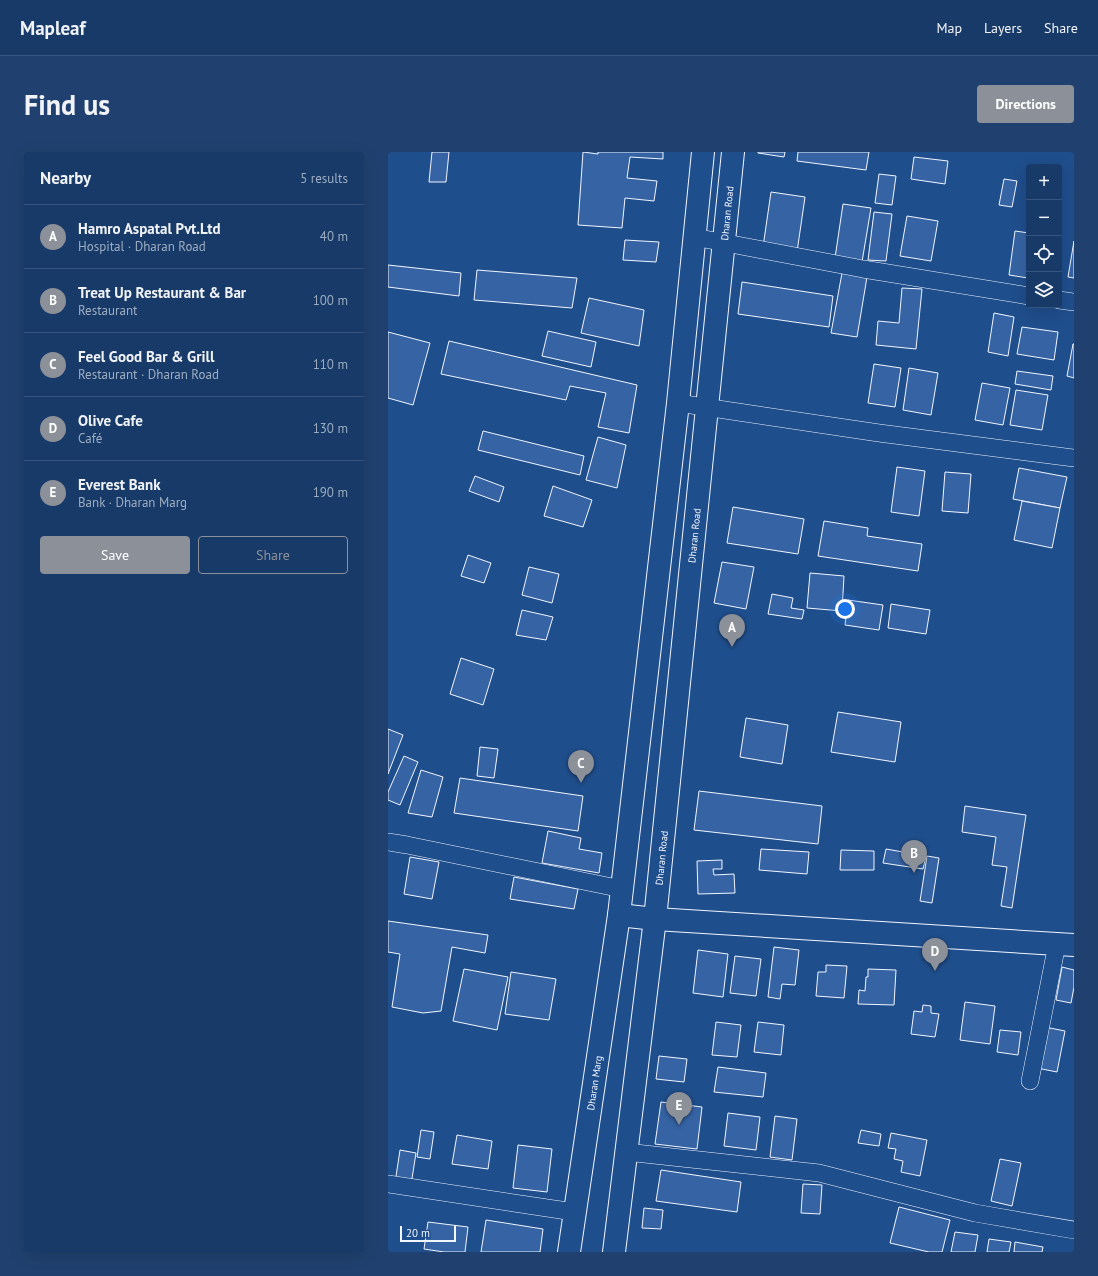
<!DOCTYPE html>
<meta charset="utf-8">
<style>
:root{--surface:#173a69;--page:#20416f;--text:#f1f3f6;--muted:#9eadc0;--line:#36547d;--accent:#8c9099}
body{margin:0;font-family:"PT Sans",sans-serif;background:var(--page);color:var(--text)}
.controls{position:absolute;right:12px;top:12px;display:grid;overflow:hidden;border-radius:4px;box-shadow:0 4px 16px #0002}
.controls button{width:36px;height:36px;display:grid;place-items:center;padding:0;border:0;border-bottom:1px solid var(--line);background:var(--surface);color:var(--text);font:20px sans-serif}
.scale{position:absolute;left:12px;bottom:10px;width:56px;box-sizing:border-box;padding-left:4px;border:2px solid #f2f6ff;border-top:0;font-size:11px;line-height:14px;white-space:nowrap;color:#f2f6ff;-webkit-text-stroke:3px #1f4e8c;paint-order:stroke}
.you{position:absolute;left:457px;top:457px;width:14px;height:14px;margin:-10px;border:3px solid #fff;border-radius:50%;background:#1a73e8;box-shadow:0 0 0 6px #1a73e833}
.badge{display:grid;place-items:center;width:26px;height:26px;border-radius:50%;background:var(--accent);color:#fff;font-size:13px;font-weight:700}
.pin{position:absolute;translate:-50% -33px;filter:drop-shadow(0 1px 2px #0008)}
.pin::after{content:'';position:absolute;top:21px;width:14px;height:12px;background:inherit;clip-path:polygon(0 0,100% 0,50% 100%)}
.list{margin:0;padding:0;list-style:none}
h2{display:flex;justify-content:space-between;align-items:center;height:52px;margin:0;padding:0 16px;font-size:17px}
h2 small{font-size:13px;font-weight:400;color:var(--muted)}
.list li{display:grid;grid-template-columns:26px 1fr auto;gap:12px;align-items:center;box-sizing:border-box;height:64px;padding:0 16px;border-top:1px solid var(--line)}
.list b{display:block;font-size:15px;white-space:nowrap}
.list p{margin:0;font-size:13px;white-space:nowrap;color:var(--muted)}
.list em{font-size:13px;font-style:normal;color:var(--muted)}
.actions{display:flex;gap:8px;padding:12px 16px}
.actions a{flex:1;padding:9px 0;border:1px solid var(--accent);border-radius:4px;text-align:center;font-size:14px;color:var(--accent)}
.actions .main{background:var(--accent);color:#fff}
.icon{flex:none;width:22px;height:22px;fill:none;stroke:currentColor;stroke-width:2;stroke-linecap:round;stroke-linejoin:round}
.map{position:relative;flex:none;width:686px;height:1100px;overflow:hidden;border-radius:4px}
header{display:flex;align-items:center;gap:24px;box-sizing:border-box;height:56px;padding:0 20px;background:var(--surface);border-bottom:1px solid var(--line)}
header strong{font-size:19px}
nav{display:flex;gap:22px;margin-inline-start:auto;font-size:14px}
.intro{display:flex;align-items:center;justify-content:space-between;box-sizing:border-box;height:96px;padding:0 24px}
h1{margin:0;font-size:28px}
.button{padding:10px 18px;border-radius:4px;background:var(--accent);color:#fff;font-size:14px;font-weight:700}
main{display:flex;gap:24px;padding:0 24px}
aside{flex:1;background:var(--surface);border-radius:4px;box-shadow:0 4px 16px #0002}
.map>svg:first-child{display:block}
.building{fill:#3563a3;stroke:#f2f6ff}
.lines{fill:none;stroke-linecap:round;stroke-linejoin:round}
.minor-casing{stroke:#f2f6ff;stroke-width:18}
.secondary-casing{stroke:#f2f6ff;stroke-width:24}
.primary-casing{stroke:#f2f6ff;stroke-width:24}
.minor{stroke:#1f4e8c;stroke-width:17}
.secondary{stroke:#1f4e8c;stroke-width:22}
.primary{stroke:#1f4e8c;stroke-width:22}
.labels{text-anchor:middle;stroke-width:3;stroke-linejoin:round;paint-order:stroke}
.street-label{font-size:10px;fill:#f2f6ff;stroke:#1f4e8c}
</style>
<header>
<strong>Mapleaf</strong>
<nav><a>Map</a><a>Layers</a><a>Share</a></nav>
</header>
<div class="intro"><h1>Find us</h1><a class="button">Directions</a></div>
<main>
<aside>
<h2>Nearby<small>5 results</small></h2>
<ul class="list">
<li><span class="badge">A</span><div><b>Hamro Aspatal Pvt.Ltd</b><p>Hospital · Dharan Road</p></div><em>40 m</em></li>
<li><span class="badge">B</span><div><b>Treat Up Restaurant &amp; Bar</b><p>Restaurant</p></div><em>100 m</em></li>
<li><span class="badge">C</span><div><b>Feel Good Bar &amp; Grill</b><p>Restaurant · Dharan Road</p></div><em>110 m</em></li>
<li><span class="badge">D</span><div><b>Olive Cafe</b><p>Café</p></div><em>130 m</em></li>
<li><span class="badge">E</span><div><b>Everest Bank</b><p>Bank · Dharan Marg</p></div><em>190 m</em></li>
</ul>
<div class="actions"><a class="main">Save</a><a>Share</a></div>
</aside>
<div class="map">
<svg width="686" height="1100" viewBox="0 0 686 1100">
<rect width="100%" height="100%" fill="#1f4e8c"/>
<g class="building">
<path d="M44,0h17l-3,30h-17z"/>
<path d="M195,0l15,2v-2h65v7l-33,-2 -3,21 30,3 -3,20 -29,-3 -3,30 -44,-3z"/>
<path d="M370,0h27l-1,5 -26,-4z"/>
<path d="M410,0h71l-3,18 -69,-9z"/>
<path d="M526,5l34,4 -3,23 -34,-5z"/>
<path d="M491,22l17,2 -4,29 -17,-2z"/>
<path d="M616,27l13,2 -5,26 -13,-2z"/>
<path d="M383,40l34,5 -8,55 -34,-5z"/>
<path d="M455,52l28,4 -9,54 -27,-4z"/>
<path d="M486,60l18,2 -6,47 -18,-1z"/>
<path d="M519,64l31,5 -7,40 -31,-5z"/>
<path d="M627,79l14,2 -1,45 -19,-3z"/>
<path d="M237,88l34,2 -3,20 -33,-2z"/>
<path d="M686,89v37l-6,-1z"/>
<path d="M0,113l73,8 -2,23 -71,-9z"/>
<path d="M89,118l100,8 -5,30 -98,-8z"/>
<path d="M454,121l25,4 -10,60 -26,-4z"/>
<path d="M354,130l91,14 -4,31 -91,-13z"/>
<path d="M514,136l20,1 -6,60 -40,-4 2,-24 21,2z"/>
<path d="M201,146l55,12 -5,36 -58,-13z"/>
<path d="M606,161l20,4 -6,39 -20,-4z"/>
<path d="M634,175l36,5 -4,28 -37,-6z"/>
<path d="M160,179l48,11 -5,25 -49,-11z"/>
<path d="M0,180l42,11 -17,62 -25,-7z"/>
<path d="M61,189l188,44 -8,48 -31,-6 8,-34 -36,-7 -4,14 -125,-26z"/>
<path d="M685,192h1v34l-7,-2z"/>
<path d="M486,212l27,4 -6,39 -27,-4z"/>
<path d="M521,216l29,5 -7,42 -28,-5z"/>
<path d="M629,219l36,5 -2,14 -36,-6z"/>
<path d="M594,231l28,5 -7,37 -28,-5z"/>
<path d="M628,238l32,5 -6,35 -32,-5z"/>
<path d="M95,279l101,25 -4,19 -102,-25z"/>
<path d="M210,285l28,8 -9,43 -31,-8z"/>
<path d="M509,315l28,4 -6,45 -28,-4z"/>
<path d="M631,316l48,9 -7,31 -47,-9z"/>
<path d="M557,320l26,2 -3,39 -26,-2z"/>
<path d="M87,324l29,11 -5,15 -30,-11z"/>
<path d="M165,334l39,14 -9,27 -39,-11z"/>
<path d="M634,349l38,7 -8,40 -38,-8z"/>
<path d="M345,355l71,12 -6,35 -71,-11z"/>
<path d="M436,369l44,7 -1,8 55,8 -4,27 -100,-15z"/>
<path d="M80,403l23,8 -7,20 -23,-7z"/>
<path d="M334,410l32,5 -8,42 -32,-6z"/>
<path d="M141,415l30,7 -7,29 -30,-8z"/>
<path d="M422,421l34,3 -2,35 -35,-3z"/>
<path d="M384,442l21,4 -2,10 13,2 -2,9 -34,-5z"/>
<path d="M460,448l35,5 -4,25 -34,-5z"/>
<path d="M503,452l39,6 -4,24 -38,-6z"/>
<path d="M134,458l31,7 -7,23 -30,-5z"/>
<path d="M73,506l33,11 -11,36 -33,-11z"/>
<path d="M450,560l63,10 -6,40 -64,-10z"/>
<path d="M358,566l42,7 -6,39 -42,-7z"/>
<path d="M0,577l15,6 -15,39z"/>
<path d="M92,595l18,2 -4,29 -17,-2z"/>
<path d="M16,604l14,6 -18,43 -12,-5v-8z"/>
<path d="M33,618l22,7 -11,40 -24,-4z"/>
<path d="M72,626l123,18 -5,35 -124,-18z"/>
<path d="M311,639l123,15 -4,38 -124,-14z"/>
<path d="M577,654l61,9 -14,93 -11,-2 6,-39 -15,-2 4,-28 -34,-5z"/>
<path d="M160,679l33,7 -2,11 23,4 -3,20 -57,-10z"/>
<path d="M373,697l48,3 -2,22 -48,-4z"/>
<path d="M498,697l40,7 -3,13 -40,-6z"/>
<path d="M453,698l33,1v19h-34z"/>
<path d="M539,704l12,2 -7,45 -12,-2z"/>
<path d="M22,705l29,5 -7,37 -28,-5z"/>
<path d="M334,708v9h-9l1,6 20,-1 1,19 -37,1 -1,-33z"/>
<path d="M126,725l64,12 -4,20 -64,-10z"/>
<path d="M0,769l100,14 -3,18 -33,-6 -11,64 -18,2 -31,-6 8,-53 -12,-2z"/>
<path d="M386,795l25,3 -4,35 -13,-1 -2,15 -12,-2z"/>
<path d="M310,798l30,4 -5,43 -30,-4z"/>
<path d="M347,804l26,3 -5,37 -26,-3z"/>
<path d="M438,813l21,1 -3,32 -28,-2 2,-24h8z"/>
<path d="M674,815l12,3v17l-3,16 -15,-3z"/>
<path d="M76,817l44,8 -11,53 -44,-9z"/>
<path d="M480,817l28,1 -2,35 -36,-1 1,-14 6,1 1,-14h2z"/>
<path d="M123,820l45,7 -7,41 -44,-6z"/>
<path d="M577,850l30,4 -5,38 -30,-4z"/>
<path d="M535,853l8,1v7l8,1 -4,23 -24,-3 3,-23 8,1z"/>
<path d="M328,870l25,3 -4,32 -25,-2z"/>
<path d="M370,870l26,3 -3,30 -27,-3z"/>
<path d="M657,875l20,4 -8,41 -20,-4z"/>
<path d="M612,878l21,2 -3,23 -21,-3z"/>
<path d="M271,904l28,3 -3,23 -28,-3z"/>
<path d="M330,915l48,6 -3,24 -49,-5z"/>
<path d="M273,950l41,5 -5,42 -42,-5z"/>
<path d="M340,961l32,4 -4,33 -32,-4z"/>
<path d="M387,964l22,3 -5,41 -22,-3z"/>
<path d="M33,978l13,2 -4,27 -13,-2z"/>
<path d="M473,978l20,4 -2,12 -21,-3z"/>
<path d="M503,981l36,7 -7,36 -19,-4 2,-11 -9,-2 2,-10 -8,-1z"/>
<path d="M69,983l35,6 -4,28 -36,-5z"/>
<path d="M130,993l34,4 -5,43 -34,-4z"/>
<path d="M12,998l16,3 -5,32 -16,-2z"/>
<path d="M612,1007l21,4 -9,43 -21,-5z"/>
<path d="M273,1018l80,12 -4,30 -81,-11z"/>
<path d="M415,1032l19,1 -2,29 -19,-1z"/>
<path d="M511,1055l51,13 -8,32h-13l-39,-9z"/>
<path d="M256,1056l19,2 -2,19 -19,-1z"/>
<path d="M98,1068l57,9 -3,23h-59z"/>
<path d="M40,1070l40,5 -3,25h-21l-20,-3z"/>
<path d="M567,1080l23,3 -3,17h-24z"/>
<path d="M601,1087l22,3 -2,10h-22z"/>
<path d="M627,1090l28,5 -1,5h-28z"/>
</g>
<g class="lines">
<defs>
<g id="minor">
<path d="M306,85l169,32 166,27"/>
<path d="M671,148l15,2"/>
<path d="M290,251l201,30 195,25"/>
<path d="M0,690l19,3 215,44"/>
<path d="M642,929l27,-137"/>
<path d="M238,1000l193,21 156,40 99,17"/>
<path d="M0,1032l186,28"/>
</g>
<path id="secondary" d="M231,763l36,4 419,26"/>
<g id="primary">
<path id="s1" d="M181,1100l50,-337 59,-512 25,-251"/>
<path id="s2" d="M226,1100l41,-333 78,-767"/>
</g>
</defs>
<use href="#minor" class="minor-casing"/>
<use href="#secondary" class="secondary-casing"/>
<use href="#primary" class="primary-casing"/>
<use href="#minor" class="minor"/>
<use href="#secondary" class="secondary"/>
<use href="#primary" class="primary"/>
</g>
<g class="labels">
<g class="street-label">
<text dy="4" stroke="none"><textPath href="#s2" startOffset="1045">Dharan Road</textPath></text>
<text dy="4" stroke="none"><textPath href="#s2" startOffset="721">Dharan Road</textPath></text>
<text dy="4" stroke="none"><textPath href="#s2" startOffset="397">Dharan Road</textPath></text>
<text dy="4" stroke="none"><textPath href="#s1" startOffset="171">Dharan Marg</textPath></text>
</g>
</g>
</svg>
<div class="controls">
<button>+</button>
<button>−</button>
<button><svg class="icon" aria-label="locate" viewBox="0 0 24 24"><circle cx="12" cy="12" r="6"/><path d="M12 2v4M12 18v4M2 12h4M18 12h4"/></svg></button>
<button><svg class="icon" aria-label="layers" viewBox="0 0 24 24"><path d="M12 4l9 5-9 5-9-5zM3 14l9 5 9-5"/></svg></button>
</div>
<div class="scale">20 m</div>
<div class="you"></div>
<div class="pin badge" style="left:344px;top:495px">A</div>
<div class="pin badge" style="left:526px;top:721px">B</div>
<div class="pin badge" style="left:193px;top:631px">C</div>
<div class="pin badge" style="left:547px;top:819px">D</div>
<div class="pin badge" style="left:291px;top:973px">E</div>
</div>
</main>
